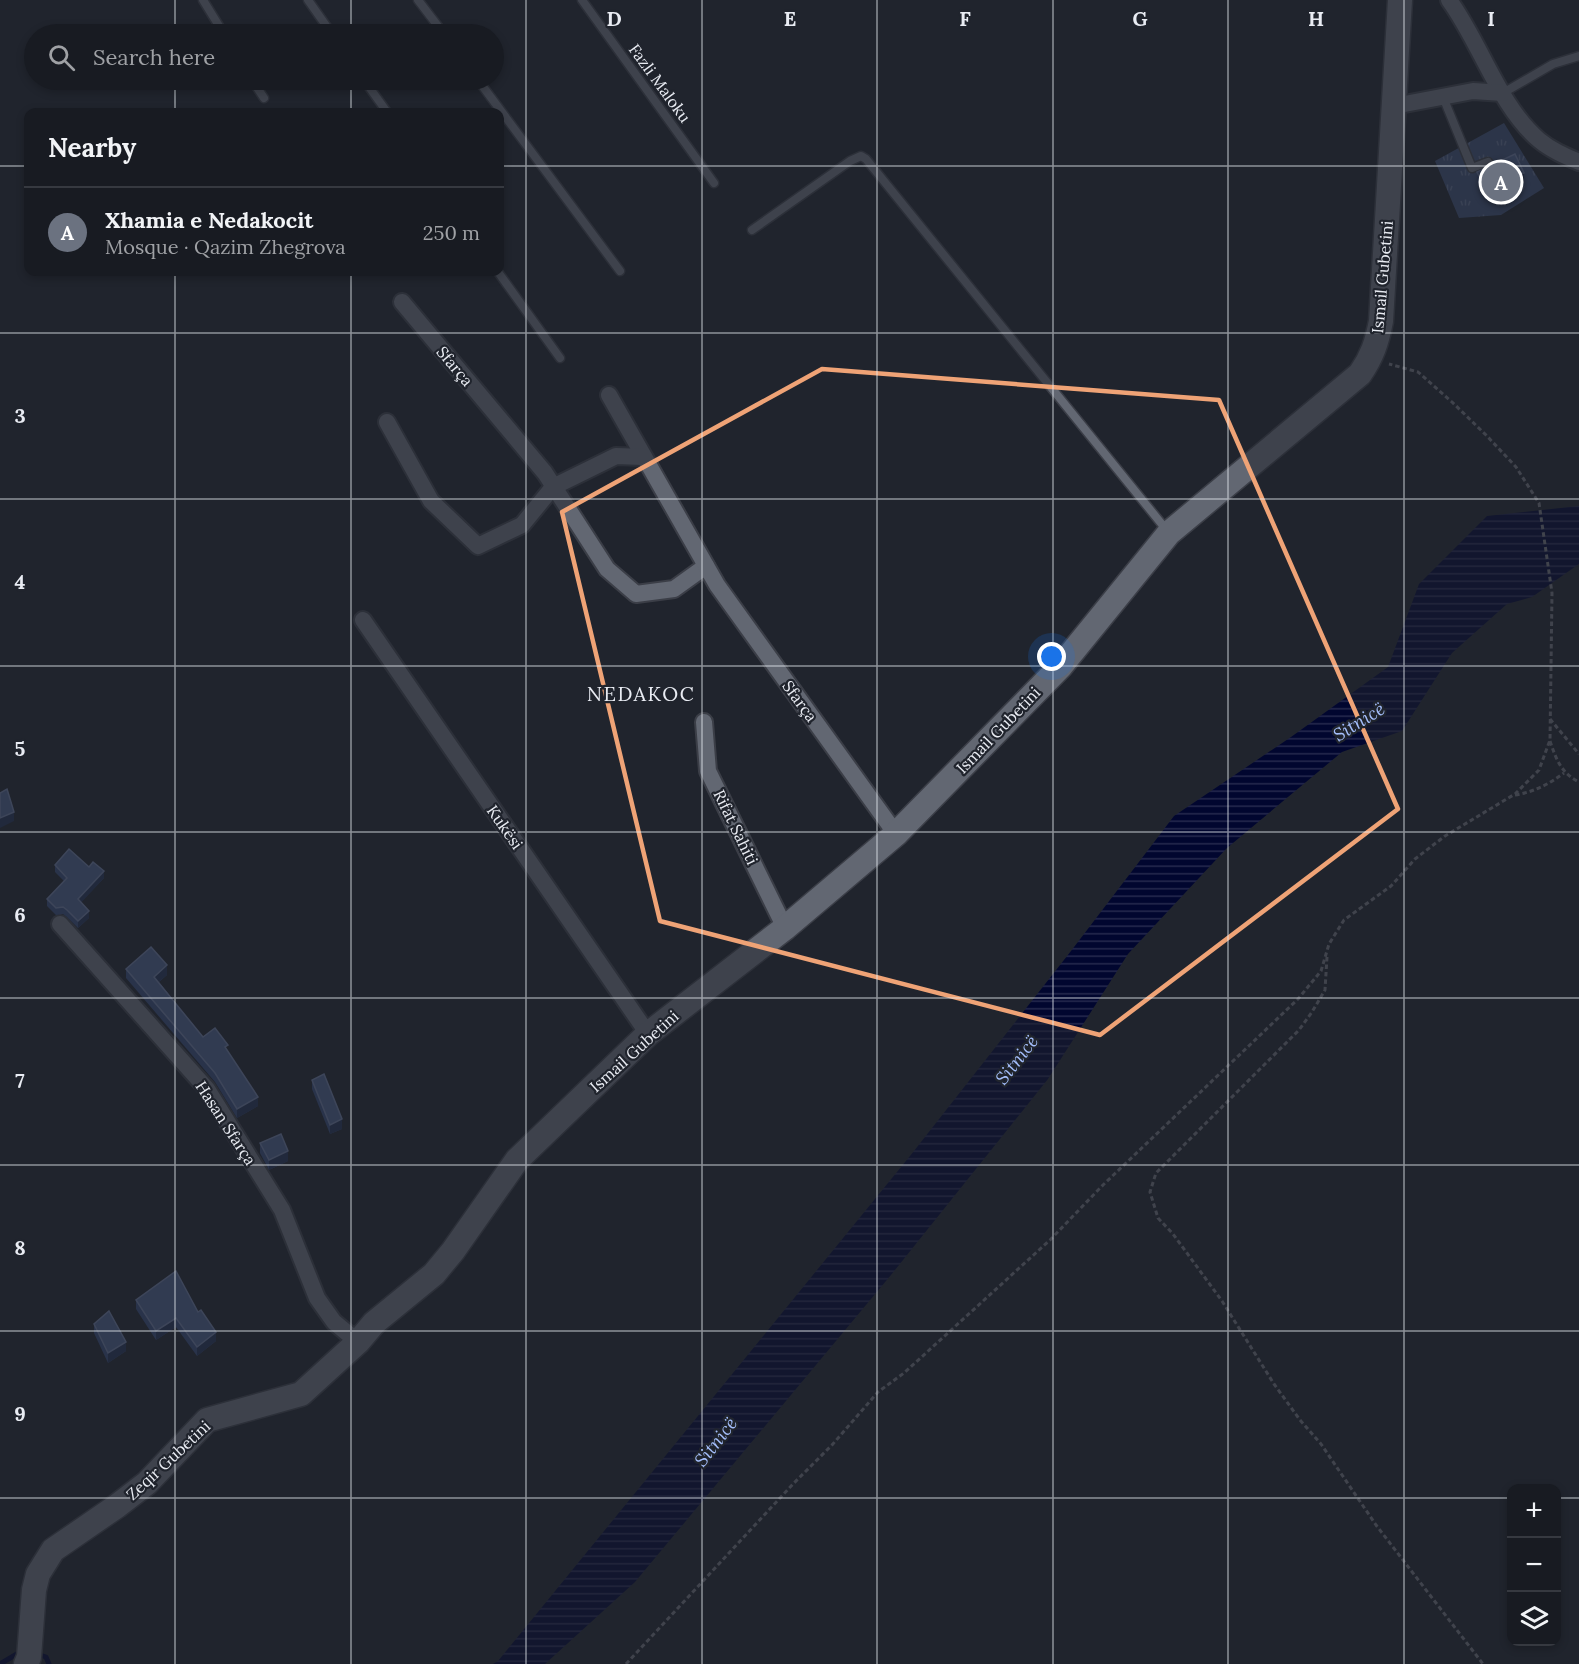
<!DOCTYPE html>
<meta charset="utf-8">
<style>
:root{--surface:#181b22;--page:#21242a;--text:#f1f3f6;--muted:#9fa1a5;--line:#363940;--accent:#2563eb}
body{margin:0;font-family:Lora,serif;background:var(--page);color:var(--text)}
.controls{position:absolute;right:18px;bottom:18px;display:grid;overflow:hidden;border-radius:12px;box-shadow:0 3px 9px #0003}
.controls button{width:54px;height:54px;display:grid;place-items:center;padding:0;border:0;border-bottom:2px solid var(--line);background:var(--surface);color:var(--text);font:30px sans-serif}
.you{position:absolute;left:1052px;top:657px;width:21px;height:21px;margin:-15px;border:4px solid #fff;border-radius:50%;background:#1a73e8;box-shadow:0 0 0 9px #1a73e833}
.badge{display:grid;place-items:center;width:39px;height:39px;border-radius:50%;background:var(--accent);color:#fff;font-size:20px;font-weight:700}
.pin{position:absolute;translate:-50% -50%;border:3px solid #fff;box-shadow:0 2px 6px #0006}
.list{margin:0;padding:0;list-style:none}
h2{display:flex;justify-content:space-between;align-items:center;height:78px;margin:0;padding:0 24px;font-size:26px}
h2 small{font-size:20px;font-weight:400;color:var(--muted)}
.list li{display:grid;grid-template-columns:39px 1fr auto;gap:18px;align-items:center;box-sizing:border-box;height:90px;padding:0 24px;border-top:2px solid var(--line)}
.list b{display:block;font-size:22px;white-space:nowrap}
.list p{margin:0;font-size:20px;white-space:nowrap;color:var(--muted)}
.list em{font-size:20px;font-style:normal;color:var(--muted)}
.icon{flex:none;width:33px;height:33px;fill:none;stroke:currentColor;stroke-width:2;stroke-linecap:round;stroke-linejoin:round}
.map{position:relative;flex:none;width:1579px;height:1664px;overflow:hidden}
.search{position:absolute;background:var(--surface);box-shadow:0 3px 9px #0003;left:24px;top:24px;width:480px;height:66px;display:flex;align-items:center;gap:15px;box-sizing:border-box;padding:0 21px;border-radius:33px;color:var(--muted);font-size:22px}
.panel{position:absolute;background:var(--surface);box-shadow:0 3px 9px #0003;left:24px;top:108px;width:480px;height:168px;border-radius:12px}
.map>svg:first-child{display:block}
.grass{fill:url(#grass-tufts)}
.water{fill:url(#water-rules)}
.lines{fill:none;stroke-linecap:round;stroke-linejoin:round}
.stream{stroke:#01062f;stroke-width:5}
.lane-casing{stroke:#3b3e47;stroke-width:11}
.street-casing{stroke:#3b3e47;stroke-width:20}
.secondary-casing{stroke:#3b3e47;stroke-width:27}
.path{stroke:#666972;stroke-width:3;stroke-dasharray:4.5 3;stroke-linecap:butt}
.lane{stroke:#626772;stroke-width:8}
.street{stroke:#626772;stroke-width:16}
.secondary{stroke:#626772;stroke-width:24}
.wall{fill:#33456e}
.shaded-wall{fill:#23304e}
.building{fill:#46577c;stroke:#606e8f;stroke-width:1.5}
.marked{fill:none;stroke:#efa376;stroke-width:4.5;stroke-linejoin:round}
.grid{fill:none;stroke:#e9ecf3;stroke-width:1.5;stroke-opacity:0.55}
.labels{text-anchor:middle;stroke-width:4.5;stroke-linejoin:round;paint-order:stroke}
.street-label{font-size:16px;fill:#e9ecf3;stroke:#20242d}
.water-label{font-size:18px;font-style:italic;fill:#a3bdf9;stroke:#20242d}
.quarter-label{font-size:20px;letter-spacing:1.5px;fill:#e9ecf3;stroke:#20242d}
.grid-label{font-size:20px;text-anchor:middle;font-weight:bold;fill:#e9ecf3;stroke:#20242d;stroke-width:4.5;stroke-linejoin:round;paint-order:stroke}
</style>
<div class="map">
<svg width="1579" height="1664" viewBox="0 0 1579 1664">
<defs>
<pattern id="grass-tufts" width="24" height="20" patternUnits="userSpaceOnUse" patternTransform="scale(1.5)"><rect width="24" height="20" fill="#3b4a6b"/><path d="M3 7l-1-3M5 7V3M7 7l1-3M15 17l-1-3M17 17v-4M19 17l1-3" fill="none" stroke="#576481"/></pattern>
<pattern id="water-rules" width="6" height="5" patternUnits="userSpaceOnUse" patternTransform="scale(1.5)"><rect width="6" height="5" fill="#01062f"/><path d="M0 2.5h6" fill="none" stroke="#262a4e"/></pattern>
</defs>
<rect width="100%" height="100%" fill="#20242d"/>
<path class="grass" d="M1504,123l40,65 -43,27 -42,3 -24,-57z"/>
<path class="water" d="M1579,506v58l-47,33 -25,7 -55,49 -50,78 -60,21 -115,96 -99,106 -80,125 -157,196 -256,307 -90,82h-52l5,-3 412,-505 161,-205 103,-135 117,-79 97,-70 31,-83 68,-68z"/>
<g class="lines">
<g class="stream">
<path d="M37,1654l9,3 3,7"/>
<path d="M0,1664l22,-13"/>
</g>
<defs>
<g id="lane">
<path d="M203,0l21,34"/>
<path d="M308,0l24,34"/>
<path d="M418,0l26,34"/>
<path d="M582,0l132,183"/>
<path d="M252,80l12,18"/>
<path d="M364,80l23,32"/>
<path d="M478,80l142,191"/>
<path d="M1503,93l50,-29 26,-8"/>
<path d="M1443,97l29,71 16,-6"/>
<path d="M752,230l98,-69 11,-5 5,3 303,374"/>
<path d="M498,272l62,86"/>
</g>
<g id="street">
<path d="M1449,0c31,42 50,106 90,140 12,10 26,16 40,22"/>
<path d="M1394,106l79,-15 30,2"/>
<path d="M402,302l143,171 62,96 29,25 38,-5 32,-23"/>
<path d="M609,395l108,190 179,249"/>
<path d="M387,422l44,79 47,45 44,-21 31,-38 63,-31 28,1"/>
<path d="M363,620l285,414"/>
<path d="M704,722l4,49 77,157"/>
<path d="M60,924l147,165 75,121 35,88 17,24 24,20"/>
</g>
<path id="secondary" d="M26,1664l3,-7 5,-67 4,-16 15,-24 64,-44 30,-23 60,-63 94,-26 57,-52 16,-19 60,-49 19,-23 64,-91 131,-126 137,-106 111,-94 165,-168 108,-133 191,-159c12,-17 17,-32 21,-53l19,-321"/>
</defs>
<use href="#lane" class="lane-casing"/>
<use href="#street" class="street-casing"/>
<use href="#secondary" class="secondary-casing"/>
<g class="path">
<path d="M1550,719l29,35"/>
<path d="M1550,741c6,18 11,32 29,41"/>
<path d="M1515,795c19,-3 34,-11 49,-22"/>
<path d="M1327,957l-2,33 -13,22 -13,18 -143,143 -6,19 8,26 15,16 49,67 52,83 26,36 21,24 55,81 107,139"/>
<path d="M626,1664l168,-181 38,-38 46,-53 26,-19 146,-133 53,-55 195,-186 23,-28 8,-27 15,-24 47,-34 24,-27 30,-23 70,-42 24,-24 11,-30 2,-147 -13,-90 -23,-36 -30,-32 -34,-33 -34,-30 -29,-8"/>
</g>
<use href="#lane" class="lane"/>
<use href="#street" class="street"/>
<use href="#secondary" class="secondary"/>
</g>
<g class="wall">
<path d="M1477,172l47,10 -38,18 -9,-19z"/>
<path d="M55,865l34,2 15,11 -23,24 8,16 -11,10 -11,-11 -4,-3 -7,1 -9,-9v-7l17,-18 -9,-9z"/>
<path d="M126,969l41,6 -8,7 44,55 25,15 30,54 -21,12 -22,-36 -89,-104z"/>
<path d="M312,1080l30,49 -12,5 -18,-45z"/>
<path d="M260,1143l28,18 -19,9 -9,-17z"/>
<path d="M136,1300l62,12 18,29 -19,15 -21,-29 -20,13 -20,-31z"/>
<path d="M94,1324l32,27 -18,12 -14,-30z"/>
</g>
<g class="shaded-wall">
<path d="M1524,173v9l-38,18v-9z"/>
<path d="M14,812v9l-14,7v-10z"/>
<path d="M104,871v7l-26,28v-7z"/>
<path d="M89,911v7l-11,10v-7z"/>
<path d="M167,965v10l-13,11v-9z"/>
<path d="M258,1097v9l-21,12v-9z"/>
<path d="M342,1119v10l-12,5v-9z"/>
<path d="M288,1151v10l-19,9v-10z"/>
<path d="M176,1318v9l-20,13v-9z"/>
<path d="M216,1332v9l-19,15v-9z"/>
<path d="M126,1342v9l-18,12v-10z"/>
</g>
<g class="building">
<path d="M1515,154l9,19 -38,18 -9,-19z"/>
<path d="M7,789l7,23 -14,6v-25z"/>
<path d="M69,849l20,18 4,-5 11,9 -26,28 11,12 -11,10 -11,-11 -4,-3 -7,1 -9,-9 20,-21 -12,-13z"/>
<path d="M151,947l16,18 -13,12 49,60 12,-9 13,17 -3,2 33,50 -21,12 -22,-36 -89,-104z"/>
<path d="M324,1074l18,45 -12,6 -18,-45z"/>
<path d="M281,1134l7,17 -19,9 -9,-17z"/>
<path d="M176,1271l22,41 3,-2 15,22 -19,15 -21,-29 -20,13 -20,-31z"/>
<path d="M109,1311l17,31 -18,11 -14,-29z"/>
</g>
<path d="M0 0H1579V1664H0ZM822,369l397,31 179,409 -298,226 -440,-114 -98,-409z" fill="#20242d" fill-opacity=".55" fill-rule="evenodd"/>
<path class="marked" d="M822,369l397,31 179,409 -298,226 -440,-114 -98,-409z"/>
<path class="grid" d="M175,0v34M351,0v34M526,0v1664M702,0v1664M877,0v1664M1053,0v1664M1228,0v1664M1404,0v1664M175,80v32M351,80v32M0,166h28M500,166h1079M175,272v1392M351,272v1392M0,333h1579M0,499h1579M0,666h1579M0,832h1579M0,998h1579M0,1165h1579M0,1331h1579M0,1498h1512M1556,1498h23"/>
<g class="labels">
<g class="street-label">
<text transform="translate(660 83) rotate(54)" y="6">Fazli Maloku</text>
<text transform="translate(1382 277) rotate(-85)" y="6">Ismail Gubetini</text>
<text transform="translate(455 366) rotate(50)" y="6">Sfarça</text>
<text transform="translate(800 701) rotate(54)" y="6">Sfarça</text>
<text transform="translate(998 730) rotate(-46)" y="6">Ismail Gubetini</text>
<text transform="translate(505 827) rotate(55)" y="6">Kukësi</text>
<text transform="translate(736 827) rotate(64)" y="6">Rifat Sahiti</text>
<text transform="translate(634 1051) rotate(-42)" y="6">Ismail Gubetini</text>
<text transform="translate(226 1123) rotate(57)" y="6">Hasan Sfarça</text>
<text transform="translate(168 1460) rotate(-43)" y="6">Zeqir Gubetini</text>
</g>
<g class="water-label">
<text transform="translate(1359 722) rotate(-32)" y="6">Sitnicë</text>
<text transform="translate(1017 1060) rotate(-52)" y="6">Sitnicë</text>
<text transform="translate(716 1442) rotate(-52)" y="6">Sitnicë</text>
</g>
<g class="quarter-label">
<text x="641" y="701">NEDAKOC</text>
</g>
</g>
<g class="grid-label">
<text x="614" y="26">D</text>
<text x="790" y="26">E</text>
<text x="965" y="26">F</text>
<text x="1140" y="26">G</text>
<text x="1316" y="26">H</text>
<text x="1491" y="26">I</text>
<text x="20" y="423">3</text>
<text x="20" y="589">4</text>
<text x="20" y="756">5</text>
<text x="20" y="922">6</text>
<text x="20" y="1088">7</text>
<text x="20" y="1255">8</text>
<text x="20" y="1421">9</text>
</g>
</svg>
<div class="controls">
<button>+</button>
<button>−</button>
<button><svg class="icon" aria-label="layers" viewBox="0 0 24 24"><path d="M12 4l9 5-9 5-9-5zM3 14l9 5 9-5"/></svg></button>
</div>
<div class="you"></div>
<div class="pin badge" style="left:1501px;top:182px;background:#6b7280">A</div>
<div class="search"><svg class="icon" aria-label="search" viewBox="0 0 24 24"><circle cx="10" cy="10" r="6"/><path d="M15 15l6 6"/></svg>Search here</div>
<section class="panel">
<h2>Nearby<small></small></h2>
<ul class="list">
<li><span class="badge" style="background:#6b7280">A</span><div><b>Xhamia e Nedakocit</b><p>Mosque · Qazim Zhegrova</p></div><em>250 m</em></li>
</ul>
</section>
</div>
